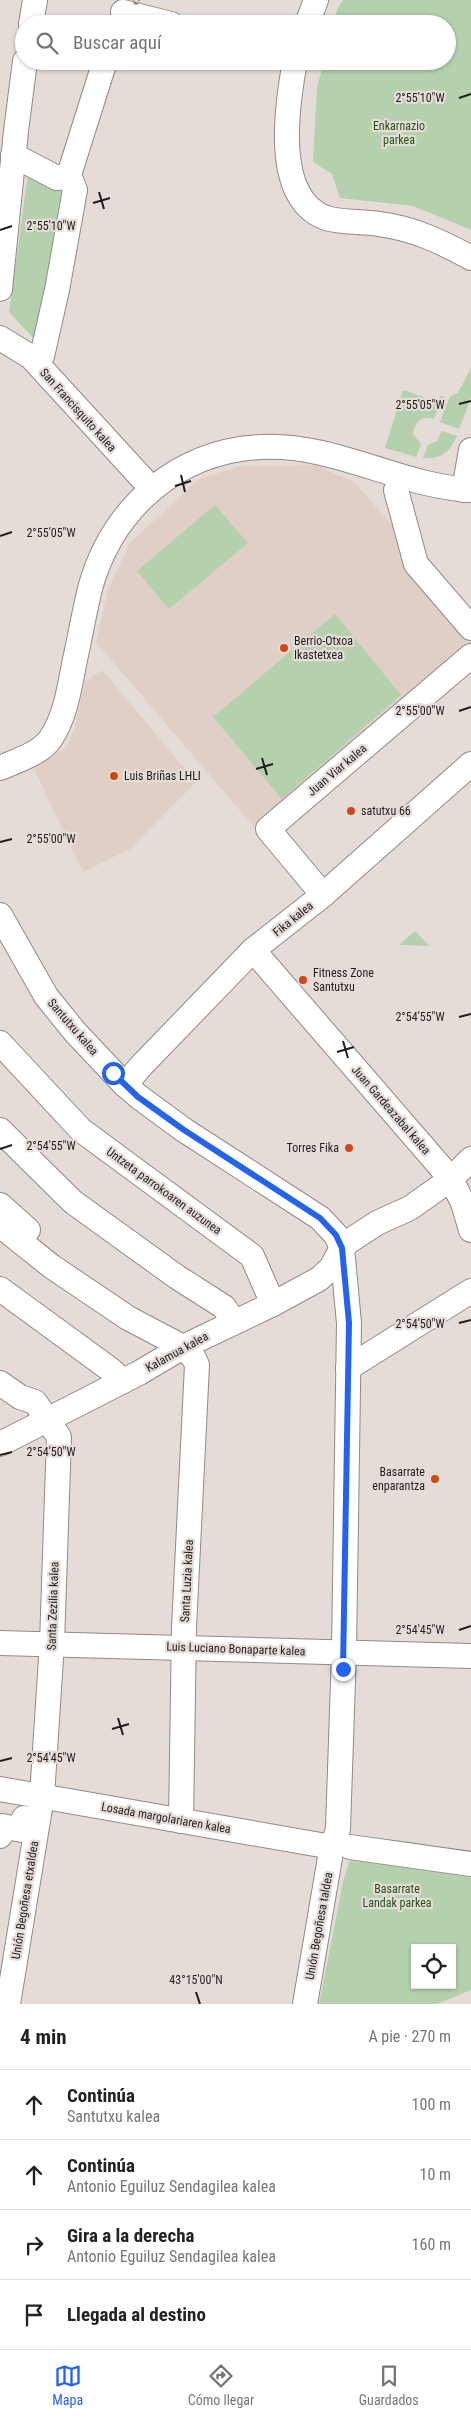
<!DOCTYPE html>
<html lang="es">
<meta charset="utf-8">
<style>
:root{--surface:#fff;--page:#f6f6f6;--text:#222;--muted:#767676;--line:#e0e0e0;--accent:#2563eb}
body{margin:0;font-family:"Roboto Condensed",sans-serif;background:var(--page);color:var(--text)}
.controls{position:absolute;right:15px;bottom:15px;display:grid;overflow:hidden;border-radius:0px;box-shadow:0 1px 4px #0004}
.controls button{width:45px;height:45px;display:grid;place-items:center;padding:0;border:0;border-bottom:1px solid var(--line);background:var(--surface);color:var(--text);font:25px sans-serif}
.stop{position:absolute;width:15px;height:15px;margin:-11px;border:4px solid #2563eb;border-radius:50%;background:#fff}
.stop.end{background:#2563eb;border-color:#fff;box-shadow:0 1px 5px #0008}
.list{margin:0;padding:0;list-style:none}
h2{display:flex;justify-content:space-between;align-items:center;height:65px;margin:0;padding:0 20px;font-size:21px}
h2 small{font-size:16px;font-weight:400;color:var(--muted)}
.list li{display:grid;grid-template-columns:32px 1fr auto;gap:15px;align-items:center;box-sizing:border-box;height:70px;padding:0 20px;border-top:1px solid var(--line)}
.list b{display:block;font-size:19px;white-space:nowrap}
.list p{margin:0;font-size:16px;white-space:nowrap;color:var(--muted)}
.list em{font-size:16px;font-style:normal;color:var(--muted)}
.icon{flex:none;width:28px;height:28px;fill:none;stroke:currentColor;stroke-width:2;stroke-linecap:round;stroke-linejoin:round}
.map{position:relative;flex:none;width:471px;height:2004px;overflow:hidden}
.search{position:absolute;background:var(--surface);box-shadow:0 1px 4px #0004;left:15px;right:15px;top:15px;height:55px;display:flex;align-items:center;gap:12px;box-sizing:border-box;padding:0 18px;border-radius:28px;color:var(--muted);font-size:19px}
.sheet{height:345px;background:var(--surface)}
nav{display:flex;justify-content:space-around;align-items:center;box-sizing:border-box;height:70px;border-top:1px solid var(--line);background:var(--surface);font-size:14px;color:var(--muted)}
nav a{display:grid;justify-items:center;gap:2px}
nav .on{color:var(--accent)}
.map>svg:first-child{display:block}
.built{fill:#e0cfc7}
.green{fill:#b4d0ad;fill-rule:evenodd}
.lines{fill:none;stroke-linecap:round;stroke-linejoin:round}
.minor-casing{stroke:#928985;stroke-width:26}
.minor{stroke:#fff;stroke-width:24}
.rail-casing{stroke:#8b8582;stroke-width:5.5}
.rail{stroke:#e5dcd8;stroke-width:4;stroke-dasharray:11;stroke-linecap:butt}
.route{stroke:#2563eb;stroke-width:6}
.ticks{fill:none;stroke:#221e1d;stroke-width:2}
.poi-dot{fill:#d04818;stroke:#e5dcd8;stroke-width:2}
.labels{text-anchor:middle;stroke-width:4.5;stroke-linejoin:round;paint-order:stroke}
.park-label{font-size:12px;fill:#225416;stroke:#e5dcd8}
.street-label{font-size:12px;fill:#221e1d;stroke:#e5dcd8}
.poi-label{font-size:12px;fill:#221e1d;stroke:#e5dcd8;text-anchor:start}
.ticks-label{font-size:12px;text-anchor:middle;fill:#221e1d;stroke:#e5dcd8;stroke-width:4.5;stroke-linejoin:round;paint-order:stroke}
</style>
<div class="map">
<svg width="471" height="2004" viewBox="0 0 471 2004">
<rect width="100%" height="100%" fill="#e5dcd8"/>
<g class="built">
<path d="M315,465l39,17 45,51 72,99v12l-216,184 -159,-186 12,-53 22,-46 69,-64 41,-13z"/>
<path d="M102,670l94,112 -66,67 -47,23 -49,-103 33,-23 8,-20 9,-43z"/>
</g>
<g class="green">
<path d="M343,0h128v230l-58,-24 -73,-8 -8,-24 -19,-12 4,-74 7,-27h123v-37h-114l4,-14z"/>
<path d="M28,174l45,20 -34,150 -30,-32z"/>
<path d="M471,368v30l-12,31 -19,-7 10,-26 8,-3z"/>
<path d="M403,390l34,12 3,-6 5,1 -12,22c-12,-4 -19,4 -20,15l8,10 -5,13 -31,-9z"/>
<path d="M442,431l15,5c-7,16 -16,24 -34,22l5,-13 9,-4z"/>
<path d="M215,505l33,38 -79,66 -32,-38z"/>
<path d="M335,614l66,81 -119,104 -69,-82z"/>
<path d="M415,931l14,15 -30,-1z"/>
<path d="M356,1839l30,3v-3l26,3 59,13v135l-34,14h-118l24,-122zM415,1948h37v37h-37z"/>
</g>
<g class="lines">
<defs>
<g id="minor">
<path d="M123,12l48,12"/>
<path d="M31,24l4,-24"/>
<path d="M307,24l9,-24"/>
<path d="M295,61c-8,44 -23,137 31,157 15,5 36,3 53,6 33,4 63,18 92,34"/>
<path d="M13,155l44,23 12,-3 36,-114"/>
<path d="M0,289l16,-158 9,-70"/>
<path d="M0,338l31,19 120,131"/>
<path d="M42,356l15,-66 18,-100 -6,-15"/>
<path d="M396,490l20,74 55,64"/>
<path d="M464,490l7,-40"/>
<path d="M0,768c16,-7 42,-15 51,-30 16,-24 19,-56 25,-83 5,-23 9,-47 15,-70 23,-79 88,-134 170,-138 73,-4 138,39 210,43"/>
<path d="M323,895l-55,-66 203,-173"/>
<path d="M0,915l46,81 29,36 50,53 14,12 45,33 136,88 16,17 6,13 7,75 -5,328 -6,178 -7,23 -26,152"/>
<path d="M253,950l198,229 12,24 8,27"/>
<path d="M0,1043l81,87 171,126 21,48"/>
<path d="M125,1085l16,-19 112,-116 70,-55 148,-131"/>
<path d="M0,1130l73,72 104,75 47,30 10,15"/>
<path d="M0,1205l28,25"/>
<path d="M0,1225l51,41 77,52 55,29 11,11 3,7 -13,263 -3,193"/>
<path d="M0,1289l111,81 12,11"/>
<path d="M348,1368l123,-77"/>
<path d="M0,1383l20,14 15,5 24,35 -7,206 -10,153 -34,208"/>
<path d="M0,1444l139,-71 44,-26 90,-43 46,-25 12,-11 11,-20 6,-6 29,-19 33,-15 41,-29 20,-20"/>
<path d="M0,1643l471,13"/>
<path d="M0,1789l332,58"/>
<path d="M0,1836l2,-10 20,4 2,-12"/>
<path d="M350,1847l121,17"/>
</g>
</defs>
<use href="#minor" class="minor-casing"/>
<use href="#minor" class="minor"/>
<defs>
<path id="rail" d="M136,2l1,-2"/>
</defs>
<use href="#rail" class="rail-casing"/>
<use href="#rail" class="rail"/>
</g>
<g class="lines">
<path class="route" d="M113,1073l25,24 46,33 136,88 16,17 6,13 7,75 -6,346"/>
</g>
<path class="ticks" d="M459,98l12,-4M99,192l5,17M93,203l17,-5M0,230l12,-4M459,404l12,-3M181,475l4,17M175,486l16,-5M0,536l12,-4M459,711l12,-4M262,758l5,17M256,769l17,-5M0,842l12,-3M459,1017l12,-3M343,1041l5,17M337,1052l17,-5M0,1149l12,-4M459,1323l12,-3M0,1455l12,-3M459,1630l12,-4M118,1718l5,17M112,1729l17,-5M0,1761l12,-3M196,1992l4,12"/>
<g class="poi-dot">
<circle cx="284" cy="648" r="5"/>
<circle cx="114" cy="776" r="5"/>
<circle cx="351" cy="811" r="5"/>
<circle cx="303" cy="980" r="5"/>
<circle cx="349" cy="1148" r="5"/>
<circle cx="435" cy="1479" r="5"/>
</g>
<g class="labels">
<g class="park-label">
<text x="399" y="130">Enkarnazio<tspan x="399" dy="14">parkea</tspan></text>
<text x="397" y="1893">Basarrate<tspan x="397" dy="14">Landak parkea</tspan></text>
</g>
<g class="street-label">
<text transform="translate(78 410) rotate(48)" y="4">San Francisquito kalea</text>
<text transform="translate(337 770) rotate(-40)" y="4">Juan Viar kalea</text>
<text transform="translate(293 919) rotate(-39)" y="4">Fika kalea</text>
<text transform="translate(73 1027) rotate(49)" y="4">Santutxu kalea</text>
<text transform="translate(391 1110) rotate(49)" y="4">Juan Gardeazabal kalea</text>
<text transform="translate(164 1191) rotate(36)" y="4">Untzeta parrokoaren auzunea</text>
<text transform="translate(177 1352) rotate(-29)" y="4">Kalamua kalea</text>
<text transform="translate(187 1581) rotate(-87)" y="4">Santa Luzia kalea</text>
<text transform="translate(53 1606) rotate(-88)" y="4">Santa Zezilia kalea</text>
<text transform="translate(236 1649) rotate(2)" y="4">Luis Luciano Bonaparte kalea</text>
<text transform="translate(166 1818) rotate(10)" y="4">Losada margolariaren kalea</text>
<text transform="translate(25 1900) rotate(-81)" y="4">Unión Begoñesa etxaldea</text>
<text transform="translate(319 1926) rotate(-80)" y="4">Unión Begoñesa taldea</text>
</g>
<g class="poi-label">
<text x="294" y="645">Berrio-Otxoa<tspan x="294" dy="14">Ikastetxea</tspan></text>
<text x="124" y="780">Luis Briñas LHLI</text>
<text x="361" y="815">satutxu 66</text>
<text x="313" y="977">Fitness Zone<tspan x="313" dy="14">Santutxu</tspan></text>
<text x="339" y="1152" text-anchor="end">Torres Fika</text>
<text x="425" y="1476" text-anchor="end">Basarrate<tspan x="425" dy="14">enparantza</tspan></text>
</g>
</g>
<g class="ticks-label">
<text x="420" y="102">2°55'10"W</text>
<text x="51" y="230">2°55'10"W</text>
<text x="420" y="409">2°55'05"W</text>
<text x="51" y="537">2°55'05"W</text>
<text x="420" y="715">2°55'00"W</text>
<text x="51" y="843">2°55'00"W</text>
<text x="420" y="1021">2°54'55"W</text>
<text x="51" y="1150">2°54'55"W</text>
<text x="420" y="1328">2°54'50"W</text>
<text x="51" y="1456">2°54'50"W</text>
<text x="420" y="1634">2°54'45"W</text>
<text x="51" y="1762">2°54'45"W</text>
<text x="196" y="1984">43°15'00"N</text>
</g>
</svg>
<div class="controls">
<button><svg class="icon" aria-label="locate" viewBox="0 0 24 24"><circle cx="12" cy="12" r="6"/><path d="M12 2v4M12 18v4M2 12h4M18 12h4"/></svg></button>
</div>
<div class="stop" style="left:113px;top:1073px"></div>
<div class="stop end" style="left:343px;top:1669px"></div>
<div class="search"><svg class="icon" aria-label="search" viewBox="0 0 24 24"><circle cx="10" cy="10" r="6"/><path d="M15 15l6 6"/></svg>Buscar aquí</div>
</div>
<section class="sheet">
<h2>4 min<small>A pie · 270 m</small></h2>
<ul class="list">
<li><svg class="icon" aria-label="ahead" viewBox="0 0 24 24"><path d="M12 20V5M6 11l6-6 6 6"/></svg><div><b>Continúa</b><p>Santutxu kalea</p></div><em>100 m</em></li>
<li><svg class="icon" aria-label="ahead" viewBox="0 0 24 24"><path d="M12 20V5M6 11l6-6 6 6"/></svg><div><b>Continúa</b><p>Antonio Eguiluz Sendagilea kalea</p></div><em>10 m</em></li>
<li><svg class="icon" aria-label="right" viewBox="0 0 24 24"><path d="M7 20v-9h11M14 6l5 5-5 5"/></svg><div><b>Gira a la derecha</b><p>Antonio Eguiluz Sendagilea kalea</p></div><em>160 m</em></li>
<li><svg class="icon" aria-label="arrive" viewBox="0 0 24 24"><path d="M6 21V4h12l-3 4 3 4H6"/></svg><div><b>Llegada al destino</b></div></li>
</ul>
</section>
<nav>
<a class="on"><svg class="icon" aria-label="map" viewBox="0 0 24 24"><path d="M3 6l6-2 6 2 6-2v14l-6 2-6-2-6 2zM9 4v14M15 6v14"/></svg>Mapa</a>
<a><svg class="icon" aria-label="directions" viewBox="0 0 24 24"><path d="M12 3l9 9-9 9-9-9zM9 14v-3h6M13 9l2 2-2 2"/></svg>Cómo llegar</a>
<a><svg class="icon" aria-label="saved" viewBox="0 0 24 24"><path d="M7 4h10v16l-5-4-5 4z"/></svg>Guardados</a>
</nav>
